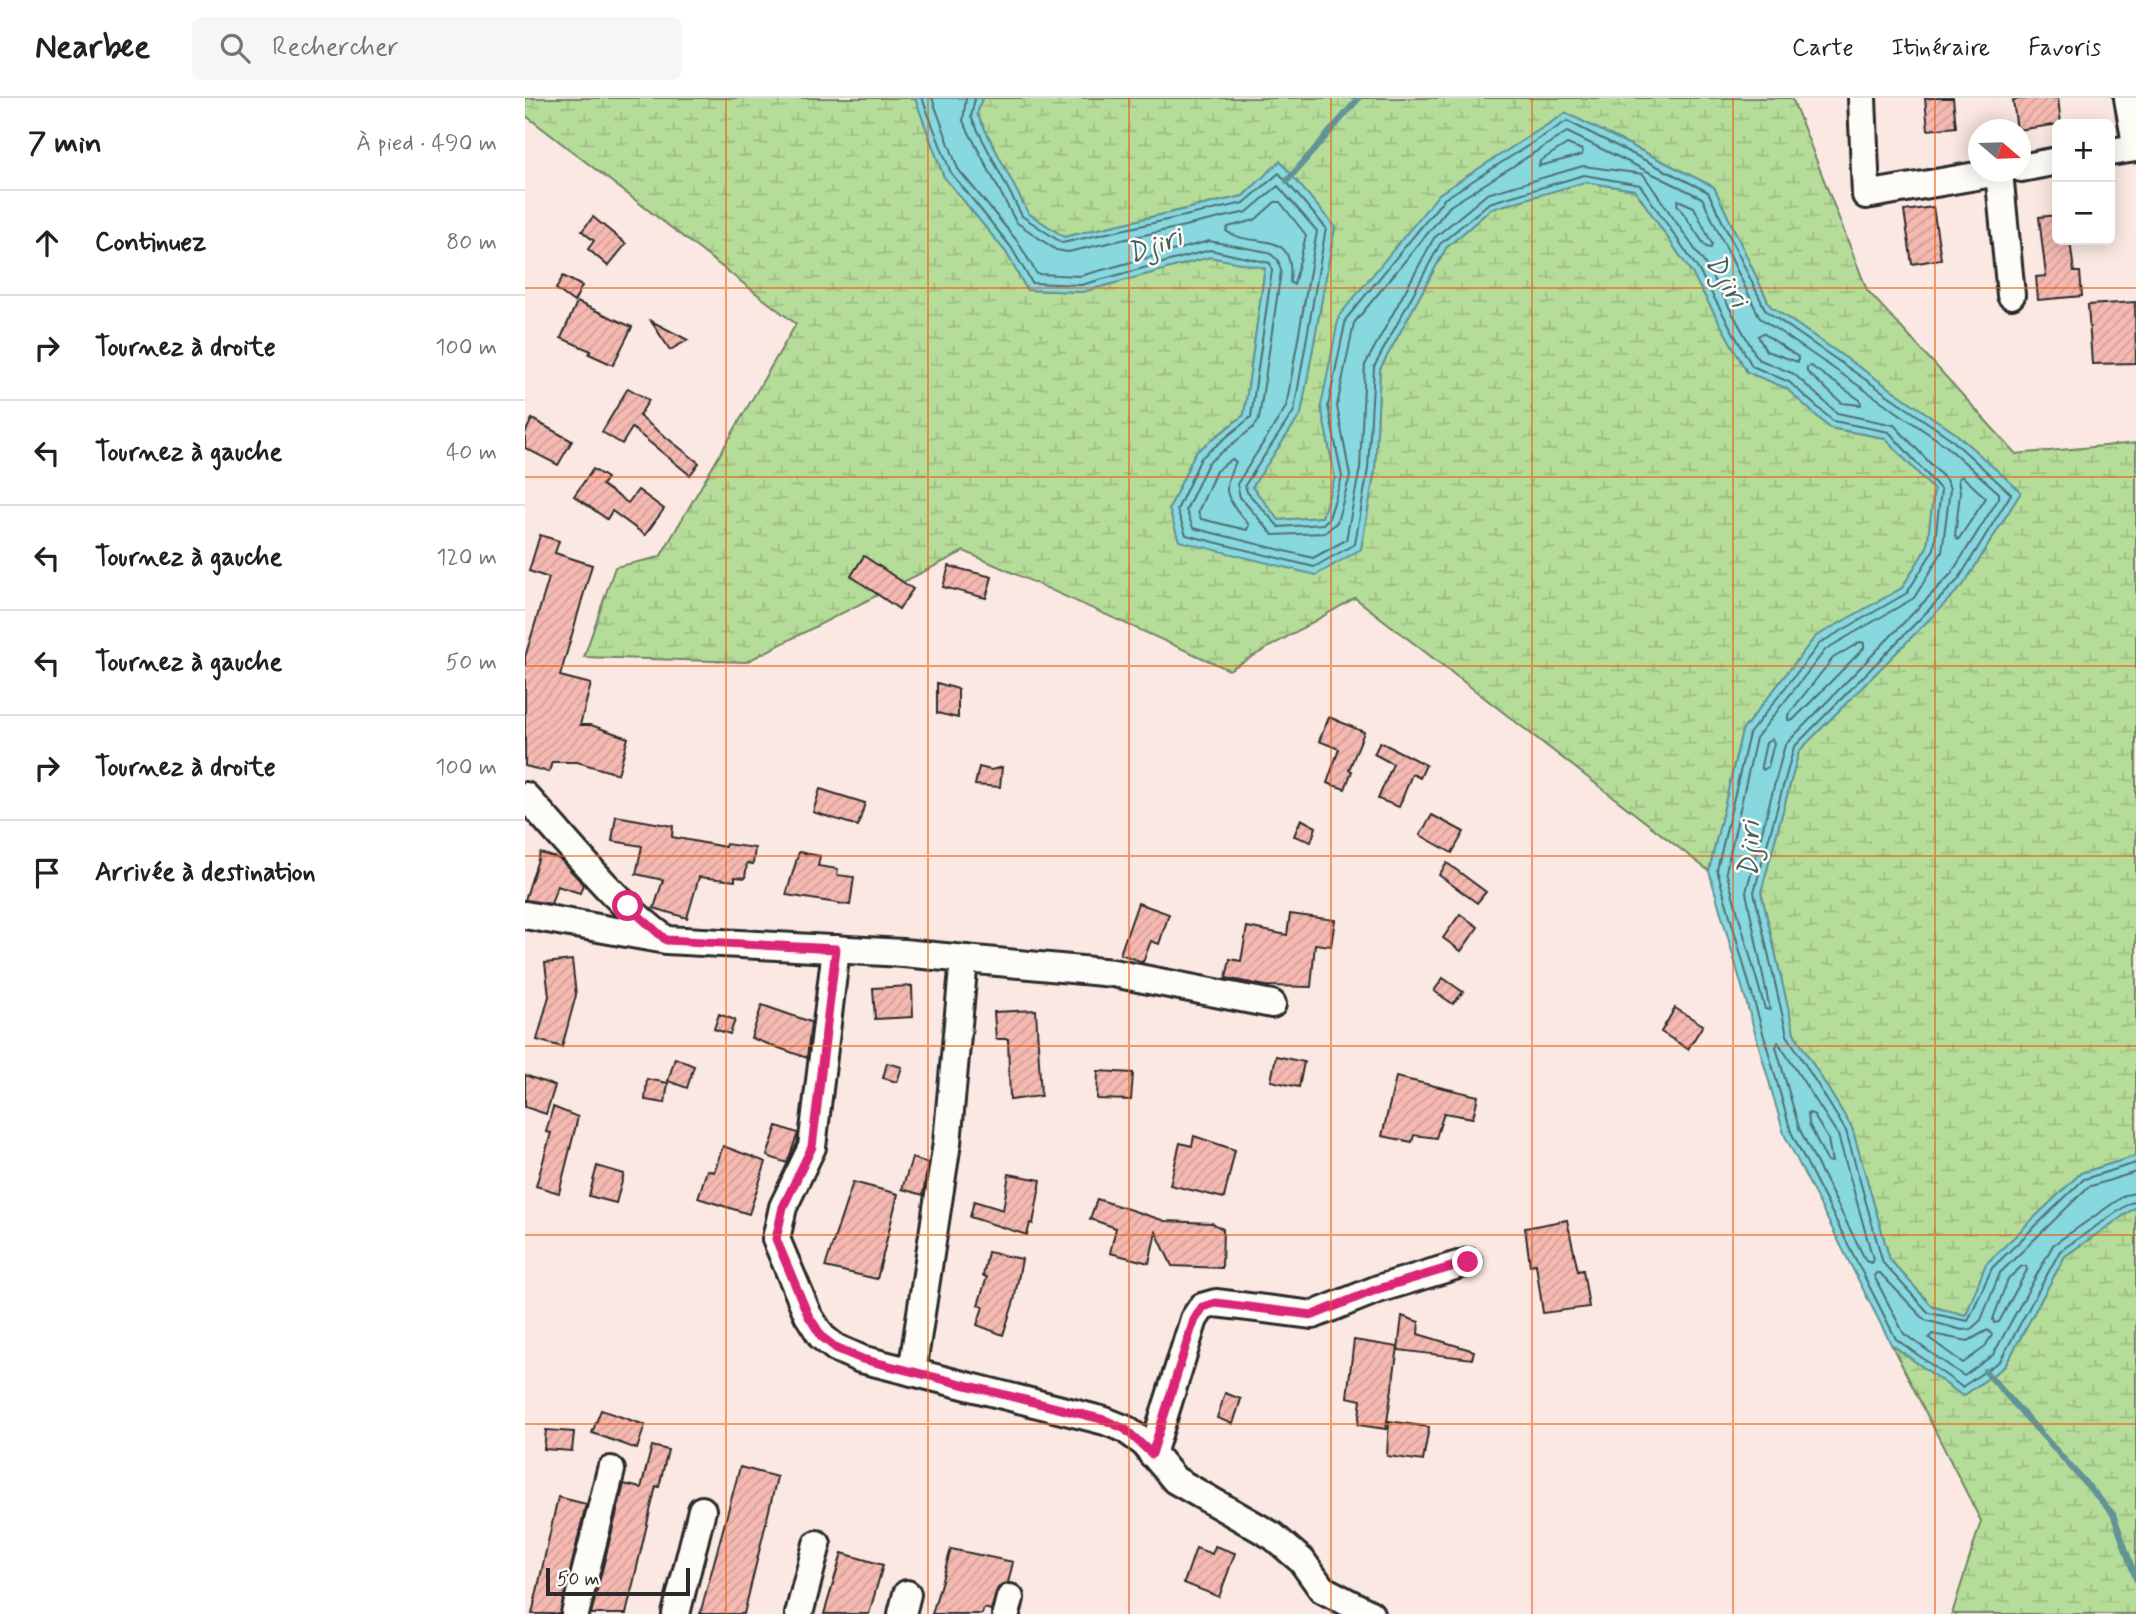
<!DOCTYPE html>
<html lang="fr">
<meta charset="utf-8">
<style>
:root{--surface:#fff;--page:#f6f6f6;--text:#202124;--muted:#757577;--line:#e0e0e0}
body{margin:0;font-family:Mynerve,sans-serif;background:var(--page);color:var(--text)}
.controls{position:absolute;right:21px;top:21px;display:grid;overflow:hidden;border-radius:10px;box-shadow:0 4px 18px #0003}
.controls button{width:63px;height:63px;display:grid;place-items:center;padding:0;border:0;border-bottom:2px solid var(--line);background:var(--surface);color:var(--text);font:35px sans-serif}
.compass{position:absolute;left:1443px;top:21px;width:63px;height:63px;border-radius:50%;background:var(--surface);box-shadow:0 4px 18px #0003;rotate:109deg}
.scale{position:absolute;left:21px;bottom:18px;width:144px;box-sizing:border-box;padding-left:7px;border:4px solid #2b2b2b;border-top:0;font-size:19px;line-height:24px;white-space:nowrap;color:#2b2b2b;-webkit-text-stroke:5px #fdfcf7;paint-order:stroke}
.stop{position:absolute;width:21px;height:21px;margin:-16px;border:5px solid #db2777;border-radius:50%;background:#fff}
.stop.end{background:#db2777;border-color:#fff;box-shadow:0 2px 7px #0008}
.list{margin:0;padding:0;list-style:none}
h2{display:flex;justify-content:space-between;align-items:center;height:91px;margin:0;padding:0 28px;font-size:30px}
h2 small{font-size:23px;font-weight:400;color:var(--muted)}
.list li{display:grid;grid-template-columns:46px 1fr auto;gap:21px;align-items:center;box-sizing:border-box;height:105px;padding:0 28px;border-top:2px solid var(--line)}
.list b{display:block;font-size:26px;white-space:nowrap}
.list em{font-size:23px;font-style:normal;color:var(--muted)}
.icon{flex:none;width:38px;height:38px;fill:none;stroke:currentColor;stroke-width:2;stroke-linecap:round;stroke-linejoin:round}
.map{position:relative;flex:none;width:1611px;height:1516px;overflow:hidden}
header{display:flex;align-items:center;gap:42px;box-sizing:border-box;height:98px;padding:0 35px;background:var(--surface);border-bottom:2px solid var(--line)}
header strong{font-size:33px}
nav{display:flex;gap:38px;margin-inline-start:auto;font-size:24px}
.search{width:490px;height:63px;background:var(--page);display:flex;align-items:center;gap:18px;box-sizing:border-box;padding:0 24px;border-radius:10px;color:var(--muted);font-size:26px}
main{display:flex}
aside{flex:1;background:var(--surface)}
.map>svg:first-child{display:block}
.wetland{fill:url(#wetland-marsh);stroke:#708462;stroke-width:2}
.water{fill:#87d8df;stroke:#629397;stroke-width:2}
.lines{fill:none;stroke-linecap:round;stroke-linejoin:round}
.shore{stroke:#507073;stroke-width:2}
.stream{stroke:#629397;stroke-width:6}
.building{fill:url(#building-hatch);stroke:#2b2b2b;stroke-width:2}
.minor-casing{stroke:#2b2b2b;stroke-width:32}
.minor{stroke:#fdfcf7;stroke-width:26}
.route{stroke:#db2777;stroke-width:9}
.grid{fill:none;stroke:#e8590c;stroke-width:2;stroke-opacity:0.55}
.labels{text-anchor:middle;stroke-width:5;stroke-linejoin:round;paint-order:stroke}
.water-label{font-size:28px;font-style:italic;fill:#475f61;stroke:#fdfcf7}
</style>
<header>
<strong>Nearbee</strong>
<div class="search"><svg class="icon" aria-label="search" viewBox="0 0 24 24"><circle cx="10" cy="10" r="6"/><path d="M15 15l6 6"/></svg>Rechercher</div>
<nav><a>Carte</a><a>Itinéraire</a><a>Favoris</a></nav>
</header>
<main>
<aside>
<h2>7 min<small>À pied · 490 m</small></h2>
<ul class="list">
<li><svg class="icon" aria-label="ahead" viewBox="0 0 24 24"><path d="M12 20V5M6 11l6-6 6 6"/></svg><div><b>Continuez</b></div><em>80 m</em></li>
<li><svg class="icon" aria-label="right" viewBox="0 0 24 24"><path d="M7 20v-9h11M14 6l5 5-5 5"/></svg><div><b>Tournez à droite</b></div><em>100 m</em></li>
<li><svg class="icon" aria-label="left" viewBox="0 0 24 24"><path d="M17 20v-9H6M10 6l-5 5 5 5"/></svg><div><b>Tournez à gauche</b></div><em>40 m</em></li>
<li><svg class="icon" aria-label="left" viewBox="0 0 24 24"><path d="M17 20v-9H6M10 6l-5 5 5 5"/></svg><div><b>Tournez à gauche</b></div><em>120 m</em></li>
<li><svg class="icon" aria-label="left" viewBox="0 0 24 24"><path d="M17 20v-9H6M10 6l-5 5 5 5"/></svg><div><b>Tournez à gauche</b></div><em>50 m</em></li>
<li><svg class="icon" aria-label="right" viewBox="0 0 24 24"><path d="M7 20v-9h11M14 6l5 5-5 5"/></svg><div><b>Tournez à droite</b></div><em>100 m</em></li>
<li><svg class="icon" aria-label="arrive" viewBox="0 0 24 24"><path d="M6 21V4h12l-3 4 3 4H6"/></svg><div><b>Arrivée à destination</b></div></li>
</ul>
</aside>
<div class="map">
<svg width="1611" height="1516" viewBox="0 0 1611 1516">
<defs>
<pattern id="wetland-marsh" width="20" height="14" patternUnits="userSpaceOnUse" patternTransform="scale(1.75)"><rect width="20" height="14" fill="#b5dc98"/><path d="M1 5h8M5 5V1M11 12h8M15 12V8" fill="none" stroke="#9cbd83"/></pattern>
<pattern id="building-hatch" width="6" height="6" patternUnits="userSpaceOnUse" patternTransform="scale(1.75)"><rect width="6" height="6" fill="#f5b9b1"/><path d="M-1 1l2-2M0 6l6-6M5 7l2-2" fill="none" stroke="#d29f98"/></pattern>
</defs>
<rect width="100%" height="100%" fill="#fbe8e2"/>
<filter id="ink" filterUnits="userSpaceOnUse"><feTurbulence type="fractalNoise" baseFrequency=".0143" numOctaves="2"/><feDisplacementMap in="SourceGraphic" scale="14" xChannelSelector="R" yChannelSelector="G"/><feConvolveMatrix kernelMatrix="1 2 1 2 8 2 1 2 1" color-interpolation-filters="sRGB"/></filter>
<g filter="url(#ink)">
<g class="wetland">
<path d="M0,0h390l29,79 62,75 21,38 55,2 128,-35 55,10 -21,148 -49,38 -26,56 192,40 14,-79 5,-101 66,-121 45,-39 94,-27 50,8 57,83 55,99 39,16 44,40 55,10 49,52 -7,57 -25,41 -87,49 -73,94 -33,140 -354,-273 -126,72 -265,-119 -218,111 -162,-5 31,-90 45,-10 136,-233 -271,-209z"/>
<path d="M457,0h810l75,192 149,164 120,-11v713l-55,17 -95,91 -20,51 -33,-8 -43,-47 -38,-132 -58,-95 -33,-141 38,-141 165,-167 57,-92 -66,-59 -185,-127 -56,-119 -148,-74 -127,81 -118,212 14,71 -13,40 -43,3 -27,-33 49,-74 34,-186 -55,-65 -37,34 -179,41 -36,-24 -51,-99z"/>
<path d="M1611,1109v407h-184l29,-93 -90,-177 72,52 42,-30 60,-110z"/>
</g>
<path class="water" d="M390,0h67l-5,16 51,99 36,24 179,-41 37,-35 55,66 -34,187 -49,73 27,33 43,-3 13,-40 -14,-71 18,-90 100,-122 127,-81 148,74 56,119 185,127 66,59 -57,92 -165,167 -38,141 33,141 58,95 38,132 43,47 33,8 20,-51 95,-91 55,-17v51l-71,49 -60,110 -42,30 -72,-52 -107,-210 -75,-263 33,-140 73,-94 87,-49 25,-41 7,-57 -49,-52 -55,-10 -44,-40 -39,-16 -55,-99 -57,-83 -50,-8 -94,27 -45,39 -66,121 -5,101 -14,79 -45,26 -137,-34 -10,-32 26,-56 49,-38 21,-147 -55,-11 -128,35 -55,-2 -21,-38 -62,-75z"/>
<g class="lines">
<g class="shore">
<path d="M397,0l29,75 60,74 21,36 49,2 129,-35 60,13 2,7 -21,147 -50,41 -24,52 9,25 128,32 41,-23 13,-75 6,-102 66,-123 49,-41 95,-28 56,10 58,84 54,97 37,16 44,39 56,11 52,58 -7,59 -27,44 -87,50 -71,91 -32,136 74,262 105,207 66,48 38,-26 60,-110 70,-48 6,-1"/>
<path d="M407,0l26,71 60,73 19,32 43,2 129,-35 59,11 10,8 3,11 -22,148 -5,8 -46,36 -22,47 7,18 120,30 33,-18 14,-72 5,-103 69,-127 53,-44 96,-28 60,8 62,90 53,95 36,15 43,39 57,12 52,55 4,9 -8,63 -28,46 -88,51 -70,89 -30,133 39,138 5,1 -24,-118 39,-147 166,-171 48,-76v-5l-54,-48 -185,-127 -58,-120 -135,-66 -117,74 -96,117 -17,83 13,70 -13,46 -12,11 -52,2 -33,-38 -3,-13 49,-77 31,-176 -39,-45 -31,26 -179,40 -12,-2 -40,-28 -53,-101 3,-23"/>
<path d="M450,0l-4,19 51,99 40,27 182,-40 35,-30 47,55 -32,183 -49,74 2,7 32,35 44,-3 6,-6 13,-41 -14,-71 18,-87 98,-120 123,-78 141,71 58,119 184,127 61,56 -53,86 -164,167 -40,145 33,143 59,96 37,132 46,50 39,8 24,-53 92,-89 52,-16"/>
<path d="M1042,46l15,6v5l-43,11 1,-5z"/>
<path d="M1153,102l16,7 18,37 -1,4 -5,-1 -29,-43z"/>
<path d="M750,104h5l26,33 -12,50 -4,-3c6,-56 -37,-32 -64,-51l2,-4 27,-7z"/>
<path d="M1238,235l35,24v5l-32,-11 -8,-15z"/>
<path d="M1286,268l49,34 1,5 -19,-2 -35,-31v-5z"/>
<path d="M707,361l4,3c-18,31 -7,38 13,63l-2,5 -46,-11 -3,-7 18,-41z"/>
<path d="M1437,378l24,22 -28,42 -3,-4 5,-43 -2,-14z"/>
<path d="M1335,544l4,1v5l-71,72h-5v-5l45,-57z"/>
<path d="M1247,641l2,4 -6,24 -5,3 -2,-4 5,-23z"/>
<path d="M1253,944l60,93 35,124 -2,4 -5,-2 -67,-133 -23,-81z"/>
<path d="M1283,1015l5,1 15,25 4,23 -5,-1 -18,-37z"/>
<path d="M1611,1074l-48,15 -88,86 -19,47 -10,9 -9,1 -37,-10 -45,-47h-4l-2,3 30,58 60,42 29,-21 60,-110 72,-50 11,-2"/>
<path d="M1497,1168h4l1,4 -28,52 -5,1 -1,-4 15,-40z"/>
<path d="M1463,1232l4,5 -8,13 -21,15 -34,-25 3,-4 36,7z"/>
</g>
<g class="stream">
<path d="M762,83l72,-83"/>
<path d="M1460,1273l128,143 23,65"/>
</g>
</g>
<g class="building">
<path d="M1400,0h28l3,29 -28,3z"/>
<path d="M1505,0h28l3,26 -44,6 -4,-30z"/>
<path d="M1408,109l8,52 -29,5 -8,-53z"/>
<path d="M1532,117v25h13l4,32h6l2,24 -44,4 -2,-23 10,-1 -7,-59z"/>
<path d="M68,119l33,27 -18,22 -20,-17 6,-8 -12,-10z"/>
<path d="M38,178l19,10 -8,16 -18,-13z"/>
<path d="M52,204l55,25 -19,38 -24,-11 2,-3 -30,-13z"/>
<path d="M1610,204l1,61 -44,1 -4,-59z"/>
<path d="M126,223l37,19 -18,10z"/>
<path d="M103,290l21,12 -10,16 60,47 -9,12 -58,-47 -10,16 -20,-12z"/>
<path d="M7,321l40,22 -14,24 -33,-17v-15z"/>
<path d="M68,371l14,9 -5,7 26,18 10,-13 26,19 -19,26 -33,-24 -5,8 -33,-23z"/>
<path d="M15,437l19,6 -4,12 37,12 -32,111 31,8 -11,41h11l37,13 -10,36 -41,-12h-25l-3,10 -24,-6v-109l24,-79 -20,-7z"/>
<path d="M339,458l49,33 -14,20 -48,-33z"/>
<path d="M424,468l43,11 -6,21 -43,-11z"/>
<path d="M412,585l21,6v29l-21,-5z"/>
<path d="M804,619l35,15 -15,38 3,1 -7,18 -18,-6 12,-34 -20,-8z"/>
<path d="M855,644l46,23 -6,13 -8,-4 -13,33 -21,-8 15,-35 -19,-10z"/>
<path d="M454,669l12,3 11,-3 -2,20 -25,-2z"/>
<path d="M295,691l45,14 -7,23 -45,-14z"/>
<path d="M907,717l32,17 -12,21 -32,-18z"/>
<path d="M91,718l57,10 -1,11 53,10 1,-3 29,4 -2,16 -6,-1 -2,15 -10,-1v4l-36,-4 -12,41 -33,-10 9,-28 -27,-6 6,-28 -30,-5z"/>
<path d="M776,721l15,8 -5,15 -17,-6z"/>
<path d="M274,754l21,4 -2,10 20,3 -1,6 17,2 -4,28 -64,-10z"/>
<path d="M15,755l20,6 23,25 -3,9 -23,-7 -6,18 -26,-4z"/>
<path d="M922,765l39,29 -9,11 -38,-28z"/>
<path d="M613,805l31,11 -10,30 -8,-3 -8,21 -23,-8z"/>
<path d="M765,816l45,6 -4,26 -16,-2 -4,43 -45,-1 -40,-8 4,-19 11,2 6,-34 40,8z"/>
<path d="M935,816l18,13 -17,24 -18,-13z"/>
<path d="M47,862l4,35 -14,52 -25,-7 12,-44 -4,-33z"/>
<path d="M918,880l20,14 -10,12 -19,-13z"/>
<path d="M387,888l1,31 -38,2 -2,-31z"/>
<path d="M237,907l49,17 -4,36 -56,-20z"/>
<path d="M1150,910l28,17 -15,24 -27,-17z"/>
<path d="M511,912l5,86 -31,4 -2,-61h-12l-2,-27z"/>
<path d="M194,916l16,6 -5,14 -16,-5z"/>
<path d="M751,958l28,6 -5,25 -28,-6z"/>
<path d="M150,960l19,8 -7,22 -19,-7z"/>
<path d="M362,965l15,4 -5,15 -14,-4z"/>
<path d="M573,973l35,2 -2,27 -34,-1z"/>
<path d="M0,977l30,11 -9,28 -21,-7z"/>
<path d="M871,979l82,19 -5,22 -29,-5 -8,25 -22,-3 -2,7 -30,-6z"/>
<path d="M122,981l21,4 -3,20 -20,-3z"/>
<path d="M28,1009l25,10 -19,76 -23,-7 15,-53 -5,-1z"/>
<path d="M252,1028l21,7 -11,30 -20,-7z"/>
<path d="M669,1038l41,14 -11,48 -54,-13 10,-42 12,3z"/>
<path d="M198,1048l43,16 -17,52 -51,-16 9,-28 7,2z"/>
<path d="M387,1060l16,5 -5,32 -21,-6z"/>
<path d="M72,1068l27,8 -8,29 -27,-7z"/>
<path d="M484,1076l32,6 -8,44 -3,-1 -3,12 -57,-18 4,-16 29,9z"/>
<path d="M328,1084l45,12 -21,85 -52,-12z"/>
<path d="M572,1101l68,22 47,2 11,6 -1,39 -50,-2 -16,-34 -7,31 -39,-10 6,-25 -26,-9z"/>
<path d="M1042,1122l11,51 5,-1 6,37 -46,6 -7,-49 -6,1 -5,-37z"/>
<path d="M463,1154l34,7 -8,42 -11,34 -26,-10 6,-18 -5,-2 9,-28 -4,-1z"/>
<path d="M877,1218l17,6 -1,12 56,17 -2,8 -74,-9z"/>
<path d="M829,1242l44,7 -12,82 -28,-4 3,-25 -14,-3z"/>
<path d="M700,1295l16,6 -8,25 -16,-6z"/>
<path d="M76,1312l44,15 -8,24 -45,-16z"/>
<path d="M864,1323l40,6 -6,34 -36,-5z"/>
<path d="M21,1332l28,2 -2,19 -28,-2z"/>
<path d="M127,1348l16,4 -9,37 -3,-1 -30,128h-35l33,-130 17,4z"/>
<path d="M215,1369l37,10 -33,137h-44z"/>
<path d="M33,1399l28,7 -26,110h-28z"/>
<path d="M690,1448l20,7 -16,44 -35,-14 12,-35 16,6z"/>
<path d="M426,1451l62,13 -5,21 -10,5 -7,22 -7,-2 -2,6h-50z"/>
<path d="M317,1455l41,12 -14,49h-45z"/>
</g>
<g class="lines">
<defs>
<g id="minor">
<path d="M1337,0l4,97 133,-23 12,123"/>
<path d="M1603,0l8,46"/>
<path d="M1585,54l26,-4"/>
<path d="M1496,70l36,-7"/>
<path d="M0,698c45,48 87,104 140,143"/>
<path d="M0,817l141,25 237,13 210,20 159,31"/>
<path d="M311,851l-24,198 -29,60 -7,32 32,76 14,22 14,11 25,11 244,62 20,8 19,14 31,37 98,56 29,25 20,28 48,25"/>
<path d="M387,1274l35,-229 17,-184"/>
<path d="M627,1356l42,-135 8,-12 14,-4 97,12 65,-26 90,-27"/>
<path d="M50,1516l36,-144"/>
<path d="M151,1516l26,-104"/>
<path d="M274,1516l18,-70"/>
<path d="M377,1516l5,-20"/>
<path d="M481,1516l4,-16"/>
</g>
</defs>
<use href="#minor" class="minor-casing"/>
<use href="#minor" class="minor"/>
</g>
</g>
<g class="lines" filter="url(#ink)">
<path class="route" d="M103,808l38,34 170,9 -24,198 -29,60 -7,32 32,76 14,22 14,11 26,11 243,61 20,9 27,25 42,-134 8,-13 14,-4 97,12 65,-26 90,-27"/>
</g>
<path class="grid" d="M201,0v1516M403,0v1516M604,0v1516M806,0v1516M1007,0v1516M1208,0v1516M1410,0v1516M0,190h1611M0,379h1611M0,568h1611M0,758h1611M0,948h1611M0,1137h1611M0,1326h1611"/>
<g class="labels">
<g class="water-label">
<text transform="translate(629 146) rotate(-20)" y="10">Djiri</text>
<text transform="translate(1203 182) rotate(59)" y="10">Djiri</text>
<text transform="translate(1223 751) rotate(-88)" y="10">Djiri</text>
</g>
</g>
</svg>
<div class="controls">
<button>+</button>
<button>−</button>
</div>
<svg class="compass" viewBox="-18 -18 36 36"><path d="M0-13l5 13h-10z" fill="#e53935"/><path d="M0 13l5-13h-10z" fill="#757577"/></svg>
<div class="scale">50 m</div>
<div class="stop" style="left:103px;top:808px"></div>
<div class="stop end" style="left:943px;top:1164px"></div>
</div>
</main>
